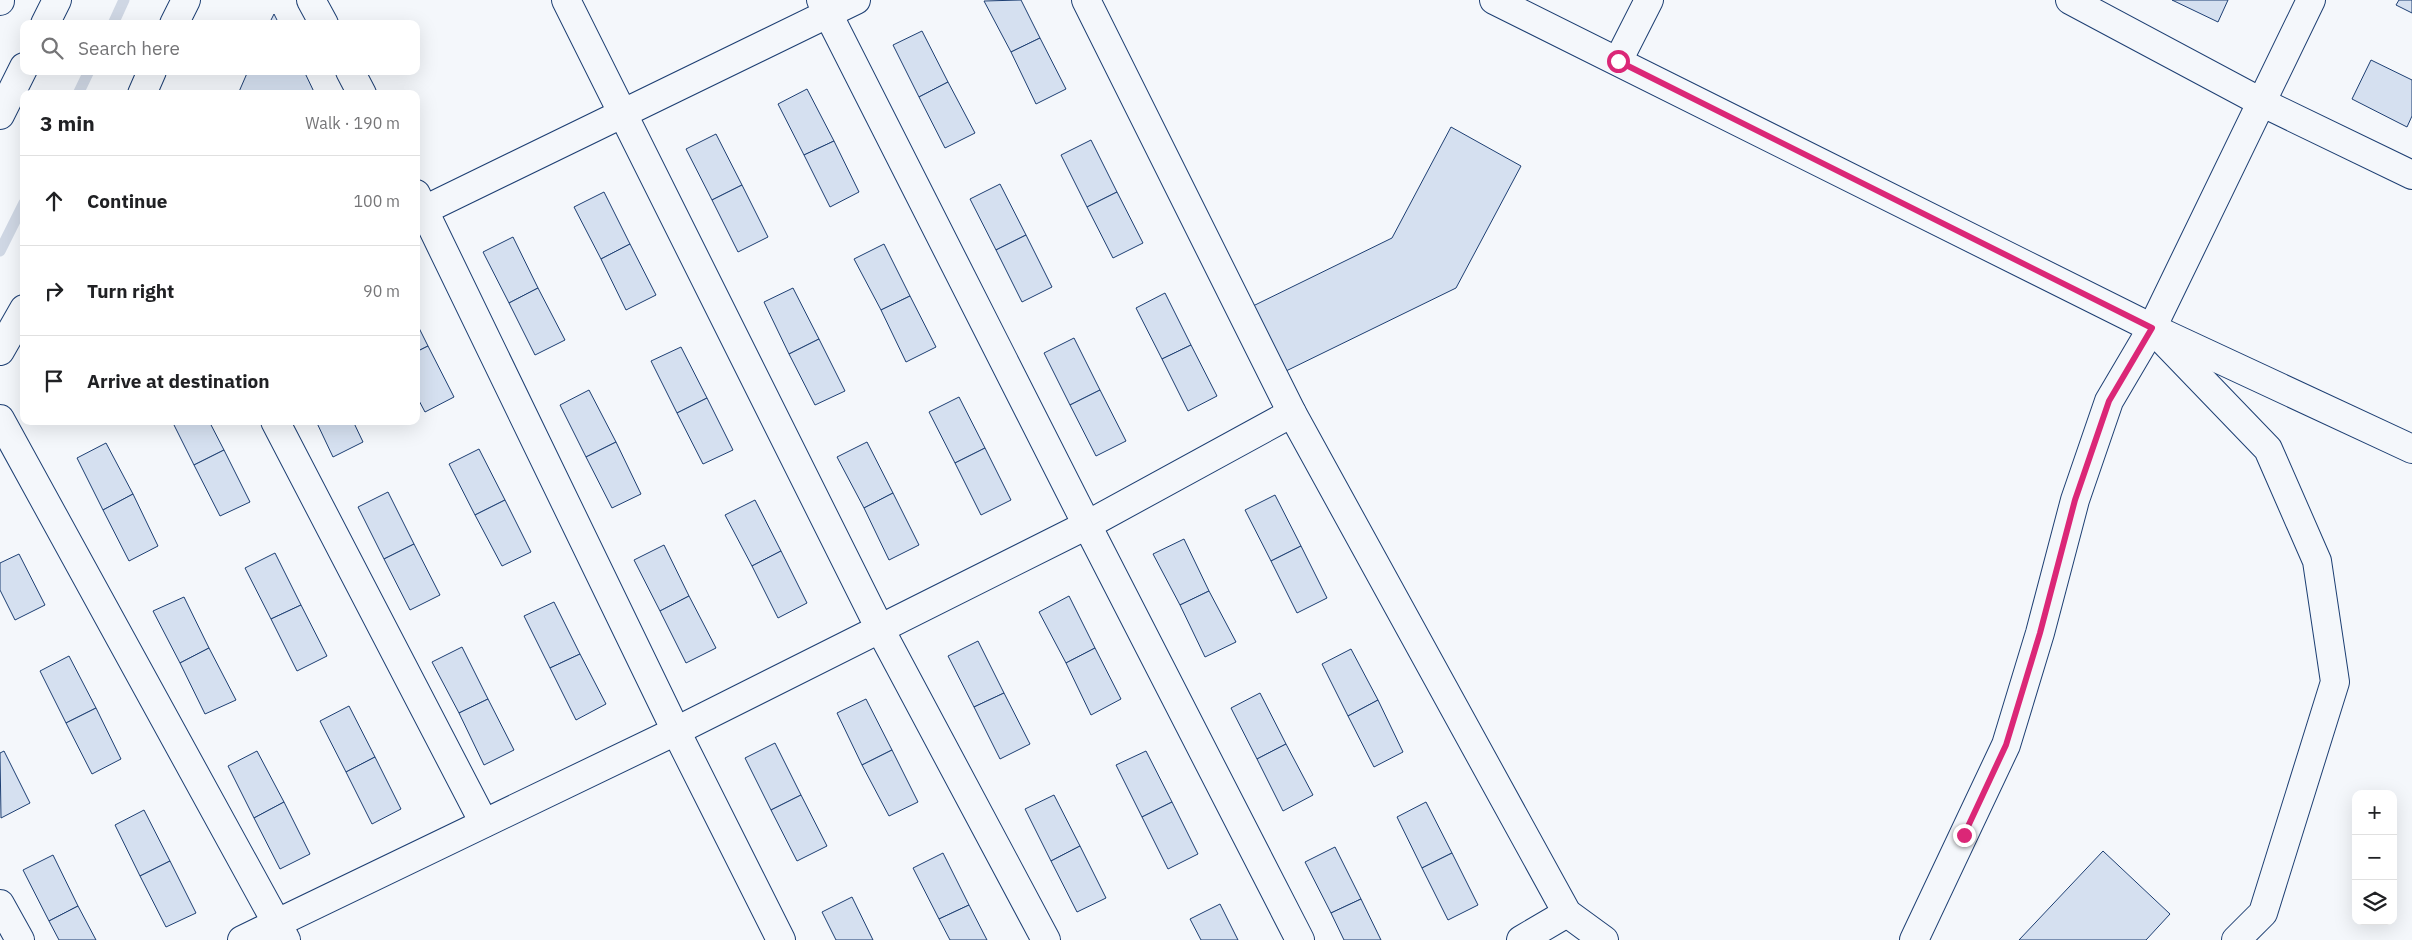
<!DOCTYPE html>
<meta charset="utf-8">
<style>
:root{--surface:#fff;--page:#f2f2f2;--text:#202124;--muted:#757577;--line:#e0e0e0}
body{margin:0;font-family:"IBM Plex Sans",sans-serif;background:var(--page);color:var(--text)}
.controls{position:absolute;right:15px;bottom:15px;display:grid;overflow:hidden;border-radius:10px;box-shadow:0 5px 20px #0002}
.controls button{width:45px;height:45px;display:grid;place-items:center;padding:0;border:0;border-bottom:1px solid var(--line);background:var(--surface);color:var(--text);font:25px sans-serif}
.stop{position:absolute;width:15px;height:15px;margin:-11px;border:4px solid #db2777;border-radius:50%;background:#fff}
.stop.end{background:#db2777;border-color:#fff;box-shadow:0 1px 5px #0008}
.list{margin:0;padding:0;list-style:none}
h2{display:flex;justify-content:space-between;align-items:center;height:65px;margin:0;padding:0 20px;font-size:21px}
h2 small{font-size:16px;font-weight:400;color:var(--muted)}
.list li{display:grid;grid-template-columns:32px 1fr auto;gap:15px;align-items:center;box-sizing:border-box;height:90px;padding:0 20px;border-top:1px solid var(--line)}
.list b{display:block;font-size:19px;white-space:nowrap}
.list em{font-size:16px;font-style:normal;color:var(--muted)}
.icon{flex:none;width:28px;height:28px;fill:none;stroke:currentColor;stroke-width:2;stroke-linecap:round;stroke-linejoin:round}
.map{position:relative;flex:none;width:2412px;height:940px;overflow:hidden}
.search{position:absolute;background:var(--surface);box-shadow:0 5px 20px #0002;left:20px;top:20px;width:400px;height:55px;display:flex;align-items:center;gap:12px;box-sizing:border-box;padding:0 18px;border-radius:10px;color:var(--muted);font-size:19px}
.panel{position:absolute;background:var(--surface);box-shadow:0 5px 20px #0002;left:20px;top:90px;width:400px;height:335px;border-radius:10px}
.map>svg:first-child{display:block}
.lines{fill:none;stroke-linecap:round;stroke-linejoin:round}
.stream{stroke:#cfd7e4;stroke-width:11}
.building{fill:#d5e0f0;stroke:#1d3f73}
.minor-casing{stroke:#1d3f73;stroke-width:30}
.major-casing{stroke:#1d3f73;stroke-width:30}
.minor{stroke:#f4f7fb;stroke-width:28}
.major{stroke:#f4f7fb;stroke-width:28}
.route{stroke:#db2777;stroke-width:6}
</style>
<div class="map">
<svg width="2412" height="940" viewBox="0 0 2412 940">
<rect width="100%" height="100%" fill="#f4f7fb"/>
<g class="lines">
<g class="stream">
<path d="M113,24l11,-24"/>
<path d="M78,94l11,-23"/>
<path d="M0,251l24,-48"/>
</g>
</g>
<g class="building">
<path d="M1021,0l19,38 -29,14 -27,-51z"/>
<path d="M2172,0h56l-10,22z"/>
<path d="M2399,0h13v13l-16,-8z"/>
<path d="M274,14l5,10h-10z"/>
<path d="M922,31l26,51 -29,15 -26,-52z"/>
<path d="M1040,38l26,51 -30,15 -25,-52z"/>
<path d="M2371,60l41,20v36l-5,11 -55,-28z"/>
<path d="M248,71h56l11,23h-77z"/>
<path d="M948,82l27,51 -30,15 -26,-51z"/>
<path d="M807,89l27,52 -30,14 -26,-51z"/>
<path d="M1451,127l70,39 -65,122 -170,83 -33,-65 139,-68z"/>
<path d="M716,134l26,51 -30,15 -26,-51z"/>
<path d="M1091,140l26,52 -30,15 -26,-52z"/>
<path d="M834,141l25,51 -29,15 -26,-52z"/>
<path d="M1000,184l26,51 -30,15 -26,-51z"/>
<path d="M742,185l26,52 -30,15 -26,-52z"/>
<path d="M604,192l26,52 -29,15 -27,-52z"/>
<path d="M1117,192l26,51 -30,15 -26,-51z"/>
<path d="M1026,235l26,52 -30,15 -26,-52z"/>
<path d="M513,237l25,51 -29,15 -26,-51z"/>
<path d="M630,244l26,51 -30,15 -25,-51z"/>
<path d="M884,244l26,52 -29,14 -27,-51z"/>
<path d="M538,288l27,52 -30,15 -26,-52z"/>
<path d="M793,288l26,51 -30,15 -25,-52z"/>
<path d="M1165,293l26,52 -29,14 -26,-51z"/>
<path d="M910,296l26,51 -30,15 -25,-52z"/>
<path d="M416,322l12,24 -12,6z"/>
<path d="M1074,338l26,52 -30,15 -26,-52z"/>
<path d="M819,339l26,52 -30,14 -26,-51z"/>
<path d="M1191,345l26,51 -29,15 -26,-52z"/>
<path d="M428,346l26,51 -29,15 -9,-17v-43z"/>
<path d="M681,347l26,51 -30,15 -26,-52z"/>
<path d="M589,390l27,52 -30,15 -26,-52z"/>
<path d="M1100,390l26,51 -30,15 -26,-51z"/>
<path d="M959,397l26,51 -30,15 -26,-51z"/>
<path d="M707,398l26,52 -30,14 -26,-51z"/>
<path d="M172,421h37l15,29 -30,15z"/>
<path d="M316,421h37l10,21 -30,15z"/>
<path d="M616,442l25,52 -29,14 -26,-51z"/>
<path d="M867,442l26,51 -29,15 -27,-51z"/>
<path d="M106,443l27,51 -30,16 -26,-52z"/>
<path d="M985,448l26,52 -30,15 -26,-52z"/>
<path d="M479,449l26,51 -30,15 -26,-51z"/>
<path d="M224,450l26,52 -30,14 -26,-51z"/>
<path d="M388,492l26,52 -30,15 -26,-52z"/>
<path d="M893,493l26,52 -30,15 -25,-52z"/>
<path d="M133,494l25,52 -29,15 -26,-51z"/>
<path d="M1275,495l26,51 -30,15 -26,-51z"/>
<path d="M505,500l26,52 -29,14 -27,-51z"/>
<path d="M755,500l26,51 -29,15 -27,-51z"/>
<path d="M1184,539l25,52 -29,14 -27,-51z"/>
<path d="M414,544l26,51 -30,15 -26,-51z"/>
<path d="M664,545l25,51 -29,15 -26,-51z"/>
<path d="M1301,546l26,52 -30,15 -26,-52z"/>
<path d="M781,551l26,52 -29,15 -26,-52z"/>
<path d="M275,553l26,52 -30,14 -26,-51z"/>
<path d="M19,554l26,51 -30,15 -15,-30v-27z"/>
<path d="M1209,591l27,51 -31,15 -25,-52z"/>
<path d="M689,596l27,52 -30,15 -26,-52z"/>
<path d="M1069,596l26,52 -29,15 -27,-51z"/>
<path d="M184,597l25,51 -29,15 -27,-52z"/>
<path d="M554,602l26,52 -30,14 -26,-52z"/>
<path d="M301,605l26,51 -30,15 -26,-52z"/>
<path d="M978,641l26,52 -30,14 -26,-51z"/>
<path d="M462,647l26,52 -29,14 -27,-51z"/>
<path d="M209,648l27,52 -31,14 -25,-51z"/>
<path d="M1095,648l26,51 -30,16 -25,-52z"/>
<path d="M1351,649l27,51 -30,16 -26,-52z"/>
<path d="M580,654l26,50 -30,16 -26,-52z"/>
<path d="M69,656l27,52 -30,15 -26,-52z"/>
<path d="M1004,693l26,51 -30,15 -26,-52z"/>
<path d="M1260,693l26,51 -29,15 -26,-51z"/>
<path d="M488,699l26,51 -30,15 -25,-52z"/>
<path d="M866,699l26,51 -30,15 -25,-52z"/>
<path d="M1378,700l25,52 -29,15 -26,-51z"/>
<path d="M349,706l26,51 -29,15 -26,-51z"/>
<path d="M96,708l25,51 -29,15 -26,-51z"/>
<path d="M775,743l26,52 -30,15 -26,-52z"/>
<path d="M1286,744l27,51 -30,16 -26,-52z"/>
<path d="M892,750l26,52 -29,14 -27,-51z"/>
<path d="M4,751l26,52 -29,15 -1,-65z"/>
<path d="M257,751l27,51 -30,16 -26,-52z"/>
<path d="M1146,751l26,51 -30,15 -26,-52z"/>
<path d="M375,757l26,52 -29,15 -26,-52z"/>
<path d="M801,795l26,51 -30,15 -26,-51z"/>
<path d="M1054,795l26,51 -29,15 -26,-52z"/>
<path d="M284,802l26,52 -30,15 -26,-51z"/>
<path d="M1172,802l26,52 -30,15 -26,-52z"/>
<path d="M1426,802l26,51 -30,15 -25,-51z"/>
<path d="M144,810l26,51 -30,15 -25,-51z"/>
<path d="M1080,846l26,52 -29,14 -26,-51z"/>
<path d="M1335,847l26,52 -30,14 -26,-51z"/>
<path d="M2103,851l67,63 -24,26h-127z"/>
<path d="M943,853l26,52 -30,14 -26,-51z"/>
<path d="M1452,853l26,52 -30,15 -26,-52z"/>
<path d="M53,855l25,51 -29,15 -26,-51z"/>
<path d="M170,861l26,52 -30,14 -26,-51z"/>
<path d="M852,897l21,43h-37l-14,-28z"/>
<path d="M1361,899l20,41h-37l-13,-27z"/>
<path d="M1220,904l18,36h-37l-11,-21z"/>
<path d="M969,905l18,35h-37l-11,-21z"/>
<path d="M78,906l18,34h-37l-10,-19z"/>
</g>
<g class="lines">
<defs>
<g id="minor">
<path d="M311,0l13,24"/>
<path d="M566,0l314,629 166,311"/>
<path d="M821,0l266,525 213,415"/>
<path d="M1086,0l206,413 275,500 37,27"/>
<path d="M1494,0l658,328 260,121"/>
<path d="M2070,0l191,102 151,73"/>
<path d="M174,24l12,-24"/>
<path d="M1618,61l31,-61"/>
<path d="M350,71l12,23"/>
<path d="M142,94l10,-23"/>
<path d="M416,194l260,537 105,209"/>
<path d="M416,214l440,-214"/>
<path d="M2163,340l105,109 49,112 18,121 -72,231 -27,27"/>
<path d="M0,351l24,-42"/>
<path d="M0,419l286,521"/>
<path d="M275,421l209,402"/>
<path d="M0,904l20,36"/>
<path d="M242,940l434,-209 411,-206 205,-112"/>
<path d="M1521,940l46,-27"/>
<path d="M1914,940l92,-195 34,-112 35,-133 34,-99 43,-73 159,-328"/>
</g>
<g id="major">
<path d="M0,1v-1"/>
<path d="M45,24l12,-24"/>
<path d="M0,115l24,-48"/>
</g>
</defs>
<use href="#minor" class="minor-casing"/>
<use href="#major" class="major-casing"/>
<use href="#minor" class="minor"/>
<use href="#major" class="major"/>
</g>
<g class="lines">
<path class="route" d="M1618,61l534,267 -43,73 -34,99 -35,133 -34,112 -42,90"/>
</g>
</svg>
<div class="controls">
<button>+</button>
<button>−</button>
<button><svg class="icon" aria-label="layers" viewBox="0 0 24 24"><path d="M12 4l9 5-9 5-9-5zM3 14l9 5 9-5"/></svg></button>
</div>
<div class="stop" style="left:1618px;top:61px"></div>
<div class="stop end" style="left:1964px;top:835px"></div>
<div class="search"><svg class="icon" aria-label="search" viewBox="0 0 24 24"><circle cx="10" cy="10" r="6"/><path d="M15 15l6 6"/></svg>Search here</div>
<section class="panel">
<h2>3 min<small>Walk · 190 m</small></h2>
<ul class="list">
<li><svg class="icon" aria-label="ahead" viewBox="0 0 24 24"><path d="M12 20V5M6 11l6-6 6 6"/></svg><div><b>Continue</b></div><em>100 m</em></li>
<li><svg class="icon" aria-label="right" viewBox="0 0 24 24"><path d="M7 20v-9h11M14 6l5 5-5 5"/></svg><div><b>Turn right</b></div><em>90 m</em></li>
<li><svg class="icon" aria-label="arrive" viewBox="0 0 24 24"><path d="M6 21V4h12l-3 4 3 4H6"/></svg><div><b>Arrive at destination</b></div></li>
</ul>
</section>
</div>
